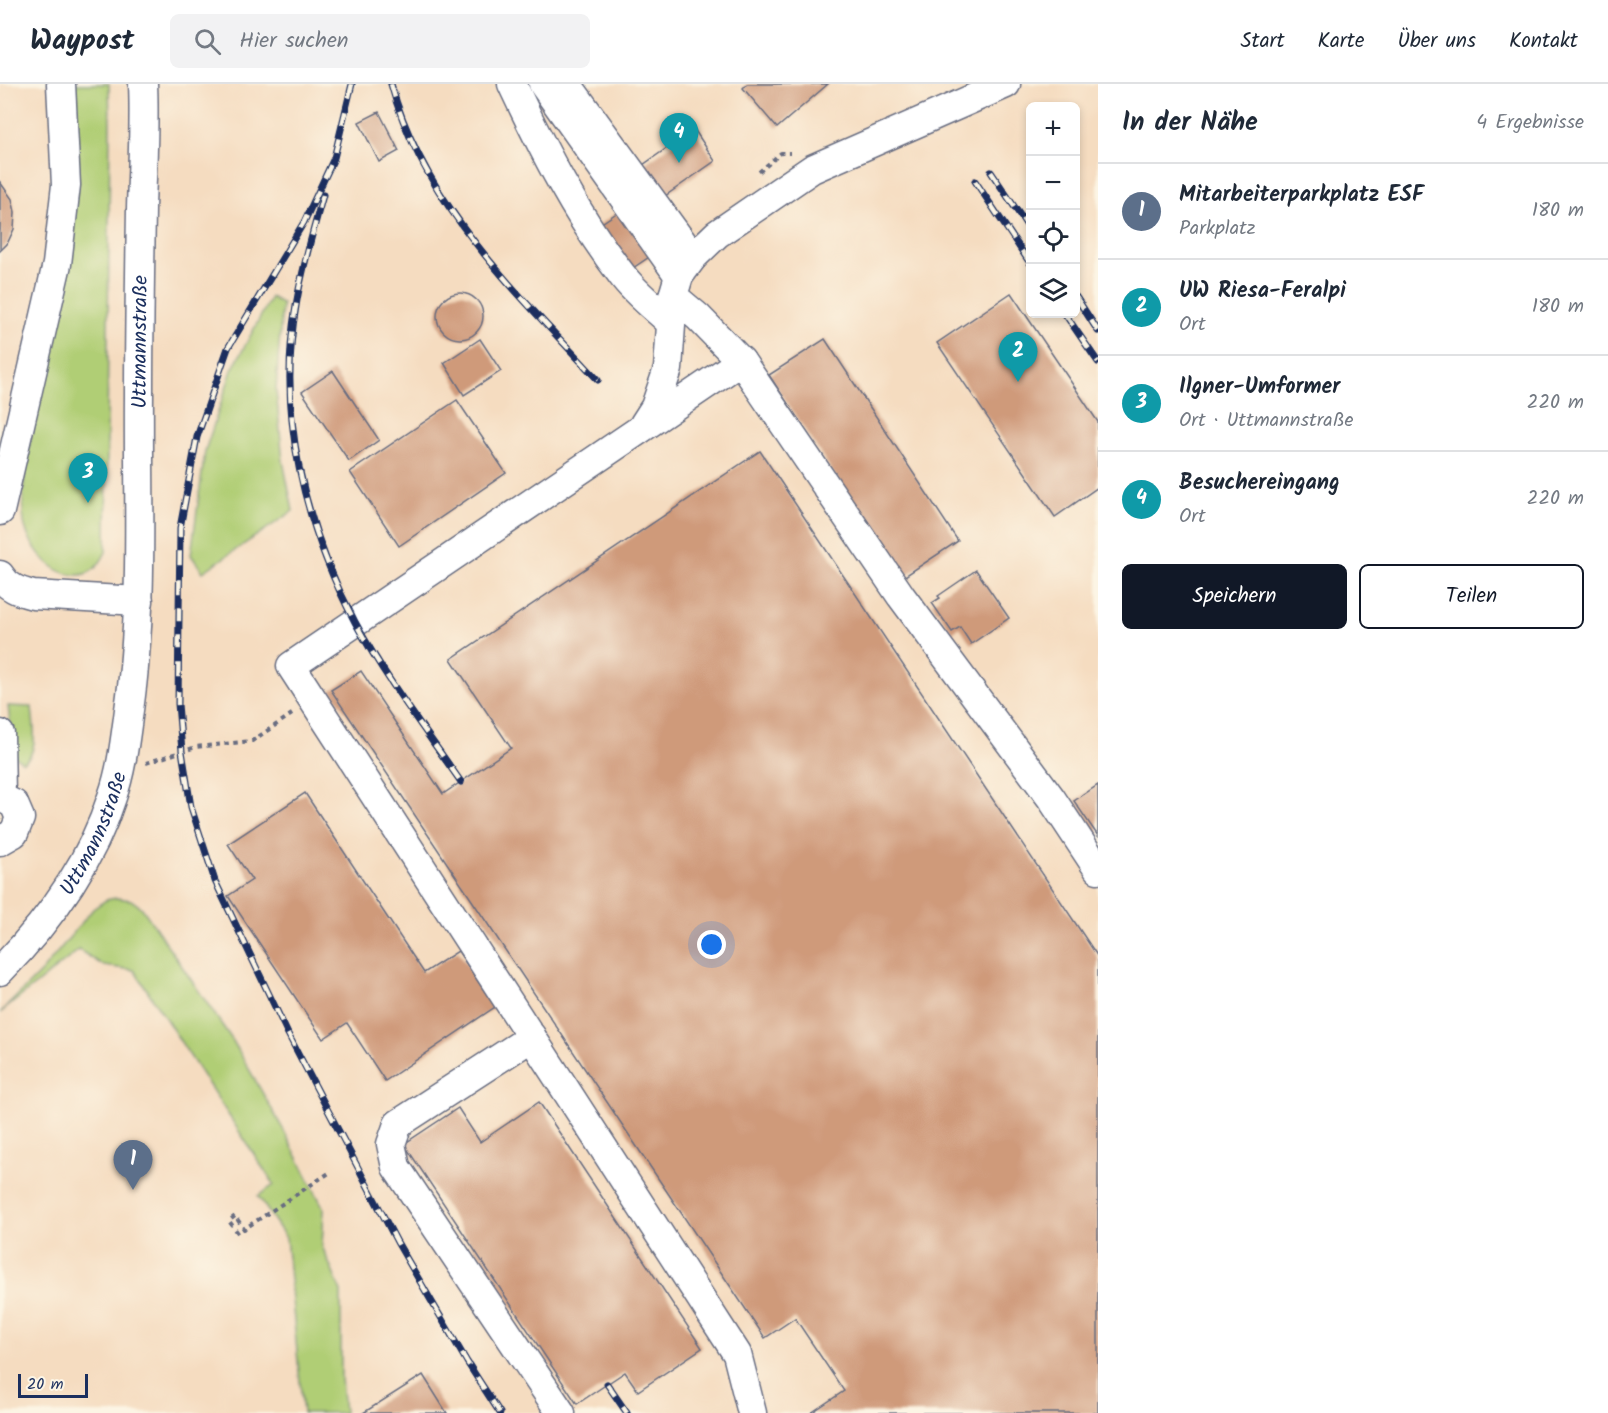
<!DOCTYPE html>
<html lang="de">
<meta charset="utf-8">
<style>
:root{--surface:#fff;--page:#f2f2f3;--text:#1f2937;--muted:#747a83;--line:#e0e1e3;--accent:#111827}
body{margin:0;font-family:Kalam,sans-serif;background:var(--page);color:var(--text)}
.controls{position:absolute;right:18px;top:18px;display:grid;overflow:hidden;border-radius:9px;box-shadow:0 3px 9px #0003}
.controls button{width:54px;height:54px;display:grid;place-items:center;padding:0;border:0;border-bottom:2px solid var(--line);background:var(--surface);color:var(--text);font:30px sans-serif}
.scale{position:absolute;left:18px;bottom:15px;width:70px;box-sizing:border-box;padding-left:6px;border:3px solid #1b2f5e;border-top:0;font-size:16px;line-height:21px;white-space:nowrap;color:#1b2f5e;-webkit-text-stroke:4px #fcf5e5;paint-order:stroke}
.you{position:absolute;left:712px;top:861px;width:21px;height:21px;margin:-15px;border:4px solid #fff;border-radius:50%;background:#1a73e8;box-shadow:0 0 0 9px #1a73e833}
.badge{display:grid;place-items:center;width:39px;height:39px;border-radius:50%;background:var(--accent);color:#fff;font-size:20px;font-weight:700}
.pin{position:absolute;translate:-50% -50px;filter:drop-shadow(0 2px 3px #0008)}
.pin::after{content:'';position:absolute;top:32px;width:21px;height:18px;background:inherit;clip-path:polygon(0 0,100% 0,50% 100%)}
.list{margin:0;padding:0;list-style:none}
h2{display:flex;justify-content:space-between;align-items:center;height:78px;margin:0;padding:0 24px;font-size:26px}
h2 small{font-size:20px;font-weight:400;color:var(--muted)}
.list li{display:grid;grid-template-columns:39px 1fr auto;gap:18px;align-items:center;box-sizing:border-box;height:96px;padding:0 24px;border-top:2px solid var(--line)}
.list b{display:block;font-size:22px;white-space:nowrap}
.list p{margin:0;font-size:20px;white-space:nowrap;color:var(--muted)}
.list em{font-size:20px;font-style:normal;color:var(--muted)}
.actions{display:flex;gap:12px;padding:18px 24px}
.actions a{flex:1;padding:14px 0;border:2px solid var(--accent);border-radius:9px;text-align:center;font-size:21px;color:var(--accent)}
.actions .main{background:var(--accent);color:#fff}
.icon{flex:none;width:33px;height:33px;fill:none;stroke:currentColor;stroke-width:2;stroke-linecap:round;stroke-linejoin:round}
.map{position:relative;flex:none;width:1098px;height:1329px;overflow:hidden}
header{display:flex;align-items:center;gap:36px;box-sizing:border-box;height:84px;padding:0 30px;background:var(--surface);border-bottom:2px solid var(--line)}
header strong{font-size:28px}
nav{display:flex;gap:33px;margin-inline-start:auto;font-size:21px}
.search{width:420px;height:54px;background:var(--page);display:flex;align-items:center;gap:15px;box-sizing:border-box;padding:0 21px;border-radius:9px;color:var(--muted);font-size:22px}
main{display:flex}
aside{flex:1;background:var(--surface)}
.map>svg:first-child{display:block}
.green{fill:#b0ce75;stroke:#667e6a;stroke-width:1.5}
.building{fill:#cf9a7a}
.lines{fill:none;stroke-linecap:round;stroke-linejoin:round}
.minor-casing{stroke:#676c80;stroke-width:31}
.path{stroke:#676c80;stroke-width:4;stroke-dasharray:4.5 4.5;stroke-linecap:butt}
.minor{stroke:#fff;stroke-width:28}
.rail-casing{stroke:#1b2f5e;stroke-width:7}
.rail{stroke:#fcf5e5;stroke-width:4.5;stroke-dasharray:14;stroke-linecap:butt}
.labels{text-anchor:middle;stroke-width:4.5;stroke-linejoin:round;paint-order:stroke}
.street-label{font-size:21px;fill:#1b2f5e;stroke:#fcf5e5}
</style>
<header>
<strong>Waypost</strong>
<div class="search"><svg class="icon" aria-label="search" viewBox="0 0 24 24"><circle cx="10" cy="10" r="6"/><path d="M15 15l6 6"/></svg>Hier suchen</div>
<nav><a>Start</a><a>Karte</a><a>Über uns</a><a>Kontakt</a></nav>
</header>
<main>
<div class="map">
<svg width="1098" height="1329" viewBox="0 0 1098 1329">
<rect width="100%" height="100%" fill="#fcf5e5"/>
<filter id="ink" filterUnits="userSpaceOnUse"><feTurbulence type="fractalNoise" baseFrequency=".0167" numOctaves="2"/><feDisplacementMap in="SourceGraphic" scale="12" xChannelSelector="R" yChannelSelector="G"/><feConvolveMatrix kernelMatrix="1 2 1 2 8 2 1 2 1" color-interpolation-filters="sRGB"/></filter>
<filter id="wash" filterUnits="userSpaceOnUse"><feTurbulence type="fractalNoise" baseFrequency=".008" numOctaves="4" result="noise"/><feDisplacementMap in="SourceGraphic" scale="24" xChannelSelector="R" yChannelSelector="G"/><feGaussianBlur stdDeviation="1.35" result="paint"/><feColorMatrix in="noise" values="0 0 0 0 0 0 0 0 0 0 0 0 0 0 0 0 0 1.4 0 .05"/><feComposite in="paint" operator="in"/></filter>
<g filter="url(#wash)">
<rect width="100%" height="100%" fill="#f5dcc0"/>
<g class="green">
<path d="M73,0h36l1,39 -4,429c-6,12 -14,24 -30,23 -28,-1 -52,-35 -53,-61 -3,-44 16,-108 22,-153 13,-92 19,-185 28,-277z"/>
<path d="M271,213l11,7 -6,86 7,71 10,50 -90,61 -12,-17 14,-104 27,-81z"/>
<path d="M8,622l24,1c1,16 8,47 -9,55l-9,-6z"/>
<path d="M116,814l15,2 11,8 91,133 50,88 41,80 -2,37 19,46v86l3,35h-41l-17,-175 -28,-42 16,-11 -140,-215 -30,-4 -25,-16 -79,63 42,-42 51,-62 13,-9z"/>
</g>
<g id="blocks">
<g class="building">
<path d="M747,0h81l-51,44 -34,-40z"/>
<path d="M379,28l20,39 -20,11 -20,-40z"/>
<path d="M694,45l21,32 -50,35 -22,-31z"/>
<path d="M0,98l12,17 3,13 -1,17 -7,15 -7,7z"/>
<path d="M621,126l31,45 -25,17 -31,-45z"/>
<path d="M1011,209l87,129v65l-43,30 -118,-174z"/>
<circle cx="460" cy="232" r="23"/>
<path d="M480,255l21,32 -37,24 -20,-32z"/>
<path d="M825,255l133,202 -56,37 -133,-203z"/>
<path d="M333,287l46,69 -30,21 -47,-69z"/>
<path d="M457,316l49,73 -107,73 -49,-74z"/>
<path d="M760,367l338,506v456h-287l33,-22 -49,-73 -30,20 -434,-648 30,-19 82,123 68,-46 -60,-89z"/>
<path d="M976,486l33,48 -38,26 -11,-17 -8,5 -20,-29 8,-5 -2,-2z"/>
<path d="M1098,701v51l-24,-35z"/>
<path d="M305,709l119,180 34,-22 37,56 -110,74 -38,-58 -24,16 -95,-143 24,-16 -24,-36z"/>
<path d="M539,1018l163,246 -64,43 -13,-19 -48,32 -173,-260 54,-36 22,34z"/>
<path d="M423,1291l24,38h-84z"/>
</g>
</g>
</g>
<g filter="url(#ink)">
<use href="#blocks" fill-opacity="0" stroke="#676c80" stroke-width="1.5"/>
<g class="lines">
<defs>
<g id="minor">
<path d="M512,0c31,66 65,133 110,191 13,18 33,33 49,48"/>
<path d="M543,0l136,192"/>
<path d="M567,0l126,173"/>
<path d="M673,212l25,21 43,44"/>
<path d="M644,340l11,-17 13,-38 5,-73 6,-20 14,-19 24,-23 95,-65 194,-85"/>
<path d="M0,427l57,-247 9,-79 -5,-101"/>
<path d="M0,491c8,13 18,16 33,20l106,6"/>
<path d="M0,650l1,63"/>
<path d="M0,713l14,7 6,14 -6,15 -14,8"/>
<path id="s1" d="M0,887c48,-49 91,-108 112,-174 10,-28 13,-58 17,-87 15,-104 9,-210 10,-315 0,-62 1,-124 2,-186 1,-42 4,-83 2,-125"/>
<path d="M532,953l-134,87 -7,20 5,23 165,246"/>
<path d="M752,1329l-15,-59 -446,-688 450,-305 160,235 150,202 47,71"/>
</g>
</defs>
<use href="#minor" class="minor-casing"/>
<g class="path">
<path d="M759,88l22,-19h9"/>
<path d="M146,679l50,-16 56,-6 40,-27"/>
<path d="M238,1149l-9,-12 6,-5 9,13 85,-56"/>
</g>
<use href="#minor" class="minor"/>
<defs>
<g id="rail">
<path d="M352,0l-18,74 -30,64 -76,126 -31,89 -17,91 -2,176 4,47 9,56 24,74 73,153 109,208 70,120 33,51"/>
<path d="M391,0c33,121 125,207 207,296"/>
<path d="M991,88l39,58"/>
<path d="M975,97l55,82"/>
<path d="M323,111c-10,37 -21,73 -27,111 -19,109 8,219 59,316 30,56 70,108 106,160"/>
<path d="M1076,213l22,34"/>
<path d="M1065,230l33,48"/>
<path d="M607,1300l20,29"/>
</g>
</defs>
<use href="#rail" class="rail-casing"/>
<use href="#rail" class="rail"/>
</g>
</g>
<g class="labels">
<g class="street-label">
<text dy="7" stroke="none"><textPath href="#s1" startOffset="666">Uttmannstraße</textPath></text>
<text dy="7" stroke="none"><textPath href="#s1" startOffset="168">Uttmannstraße</textPath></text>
</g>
</g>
</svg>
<div class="controls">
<button>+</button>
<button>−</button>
<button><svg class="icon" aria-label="locate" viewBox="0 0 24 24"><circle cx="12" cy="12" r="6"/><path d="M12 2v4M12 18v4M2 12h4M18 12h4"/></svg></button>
<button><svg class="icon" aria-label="layers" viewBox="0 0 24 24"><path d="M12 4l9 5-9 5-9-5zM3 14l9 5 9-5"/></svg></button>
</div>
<div class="scale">20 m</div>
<div class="you"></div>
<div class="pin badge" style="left:133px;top:1106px;background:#5c6f8a">1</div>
<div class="pin badge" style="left:1018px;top:298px;background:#0f9aa8">2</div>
<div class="pin badge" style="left:88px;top:419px;background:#0f9aa8">3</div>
<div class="pin badge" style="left:679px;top:79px;background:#0f9aa8">4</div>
</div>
<aside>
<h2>In der Nähe<small>4 Ergebnisse</small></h2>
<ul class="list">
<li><span class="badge" style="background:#5c6f8a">1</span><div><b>Mitarbeiterparkplatz ESF</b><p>Parkplatz</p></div><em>180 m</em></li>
<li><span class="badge" style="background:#0f9aa8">2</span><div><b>UW Riesa-Feralpi</b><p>Ort</p></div><em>180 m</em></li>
<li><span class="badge" style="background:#0f9aa8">3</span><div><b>Ilgner-Umformer</b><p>Ort · Uttmannstraße</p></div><em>220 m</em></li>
<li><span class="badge" style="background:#0f9aa8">4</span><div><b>Besuchereingang</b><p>Ort</p></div><em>220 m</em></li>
</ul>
<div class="actions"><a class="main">Speichern</a><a>Teilen</a></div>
</aside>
</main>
